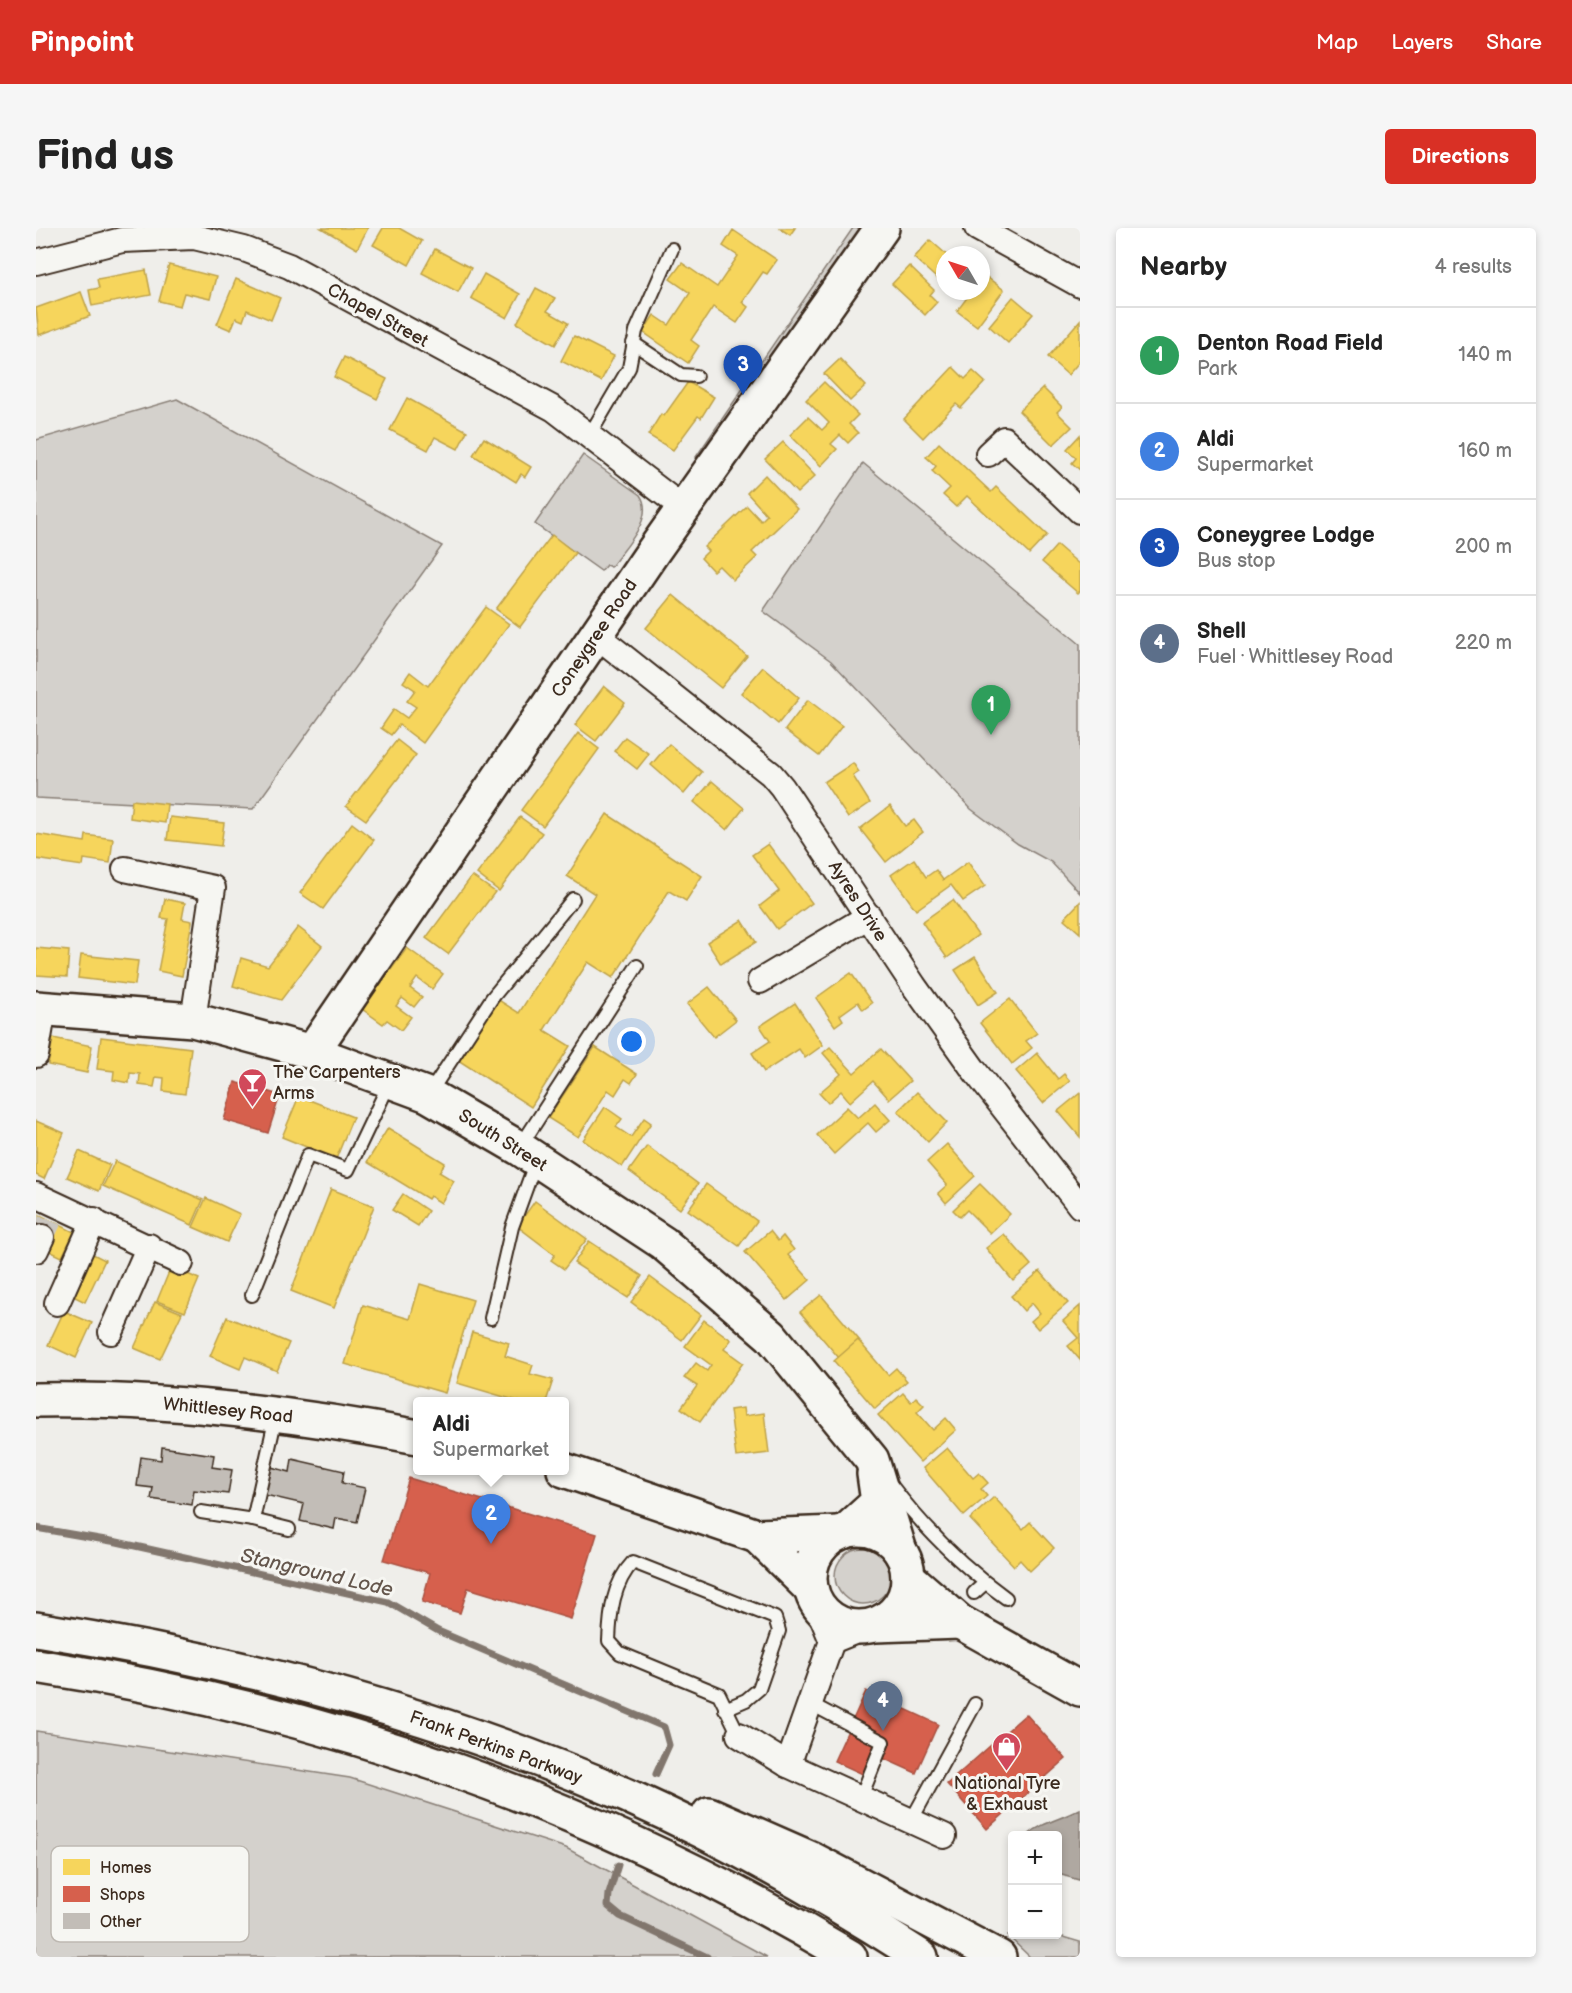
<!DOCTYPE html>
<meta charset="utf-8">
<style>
:root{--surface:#fff;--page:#f6f6f6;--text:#222;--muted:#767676;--line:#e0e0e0;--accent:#d93025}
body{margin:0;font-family:"Balsamiq Sans",sans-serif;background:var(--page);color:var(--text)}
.controls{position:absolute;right:18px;bottom:18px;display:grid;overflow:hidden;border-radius:6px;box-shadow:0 3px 9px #0003}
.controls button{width:54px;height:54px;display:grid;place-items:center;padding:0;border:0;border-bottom:2px solid var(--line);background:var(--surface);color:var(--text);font:30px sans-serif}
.compass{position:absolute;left:900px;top:18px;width:54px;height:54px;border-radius:50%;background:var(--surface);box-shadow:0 3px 9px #0003;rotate:309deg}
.you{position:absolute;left:596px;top:814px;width:21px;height:21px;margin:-15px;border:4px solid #fff;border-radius:50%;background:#1a73e8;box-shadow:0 0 0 9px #1a73e833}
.badge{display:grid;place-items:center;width:39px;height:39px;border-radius:50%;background:var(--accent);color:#fff;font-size:20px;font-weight:700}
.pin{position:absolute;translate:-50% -50px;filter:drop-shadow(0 2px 3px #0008)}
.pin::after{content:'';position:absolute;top:32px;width:21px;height:18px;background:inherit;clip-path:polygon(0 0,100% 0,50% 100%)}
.popup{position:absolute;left:377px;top:1169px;width:156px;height:78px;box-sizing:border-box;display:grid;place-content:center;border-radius:6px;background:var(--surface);filter:drop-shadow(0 2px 4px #0005);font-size:20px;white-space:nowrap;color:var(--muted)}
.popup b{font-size:22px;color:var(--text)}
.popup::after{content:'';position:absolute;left:50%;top:100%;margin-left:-12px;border:12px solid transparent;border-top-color:var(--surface)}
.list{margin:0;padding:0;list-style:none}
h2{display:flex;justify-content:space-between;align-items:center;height:78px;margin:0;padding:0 24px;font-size:26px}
h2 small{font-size:20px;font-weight:400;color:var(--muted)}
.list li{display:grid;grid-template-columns:39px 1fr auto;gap:18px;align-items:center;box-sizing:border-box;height:96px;padding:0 24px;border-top:2px solid var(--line)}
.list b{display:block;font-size:22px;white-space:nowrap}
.list p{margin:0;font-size:20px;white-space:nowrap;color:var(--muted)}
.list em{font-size:20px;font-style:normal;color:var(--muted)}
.map{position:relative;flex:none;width:1044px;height:1729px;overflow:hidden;border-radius:6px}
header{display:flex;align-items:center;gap:36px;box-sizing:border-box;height:84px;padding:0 30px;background:var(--accent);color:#fff}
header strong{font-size:28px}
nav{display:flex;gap:33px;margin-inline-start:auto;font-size:21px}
.intro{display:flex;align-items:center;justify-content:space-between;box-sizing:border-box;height:144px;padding:0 36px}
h1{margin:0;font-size:42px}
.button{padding:15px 27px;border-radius:6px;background:var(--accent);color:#fff;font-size:21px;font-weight:700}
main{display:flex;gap:36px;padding:0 36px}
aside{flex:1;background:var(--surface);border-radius:6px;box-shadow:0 3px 9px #0003}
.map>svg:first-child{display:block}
.green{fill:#d4d1cc;stroke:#887e75;stroke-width:1.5}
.water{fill:#afa8a1;stroke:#81766d;stroke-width:1.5}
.homes{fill:#f6d55c;stroke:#bea249;stroke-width:1.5}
.shops{fill:#d6604d;stroke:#a8503f;stroke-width:1.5}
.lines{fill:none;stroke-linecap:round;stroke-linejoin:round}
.stream{stroke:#81766d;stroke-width:7}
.building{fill:#c2bdb7;stroke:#3b2a1e;stroke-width:1.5}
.street-tunnel{stroke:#cbc7c1;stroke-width:24;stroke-dasharray:24 12;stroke-linecap:butt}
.lane-casing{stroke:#3b2a1e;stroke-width:16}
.street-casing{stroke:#3b2a1e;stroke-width:28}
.secondary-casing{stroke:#3b2a1e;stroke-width:38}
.primary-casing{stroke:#3b2a1e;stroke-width:38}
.highway-casing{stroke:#3b2a1e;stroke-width:38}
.lane{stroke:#f6f6f2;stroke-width:12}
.street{stroke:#f6f6f2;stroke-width:24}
.secondary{stroke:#f6f6f2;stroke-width:33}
.primary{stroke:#f6f6f2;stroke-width:33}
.highway{stroke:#f6f6f2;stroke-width:33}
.labels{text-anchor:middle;stroke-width:6;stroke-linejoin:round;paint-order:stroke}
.street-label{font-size:18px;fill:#3b2a1e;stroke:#f6f6f2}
.poi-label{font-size:18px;fill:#3b2a1e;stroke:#f6f6f2;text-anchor:start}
.water-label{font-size:20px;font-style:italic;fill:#64564c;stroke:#f6f6f2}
.key{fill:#f6f6f2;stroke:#beb9b2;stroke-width:1.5}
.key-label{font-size:16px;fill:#3b2a1e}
</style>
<header>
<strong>Pinpoint</strong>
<nav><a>Map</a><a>Layers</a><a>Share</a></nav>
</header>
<div class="intro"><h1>Find us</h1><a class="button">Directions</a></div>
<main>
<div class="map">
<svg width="1044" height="1729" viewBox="0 0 1044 1729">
<rect width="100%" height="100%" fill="#efeeea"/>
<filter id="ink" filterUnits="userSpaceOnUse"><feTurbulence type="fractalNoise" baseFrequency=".0167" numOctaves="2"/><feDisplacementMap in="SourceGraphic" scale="12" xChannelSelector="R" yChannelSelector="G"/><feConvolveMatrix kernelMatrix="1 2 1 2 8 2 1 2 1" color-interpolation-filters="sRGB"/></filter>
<g filter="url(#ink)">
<g class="green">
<path d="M817,0h10l-162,235 -5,-6z"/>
<path d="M141,171l265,147 -189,263 -217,-11v-358z"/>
<path d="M547,227l57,40c16,23 -16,53 -29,72l-5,-2 -5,6 -66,-47z"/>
<path d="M827,235l217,181v249l-29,-31 -33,-18 -47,-35 -140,-148 -68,-50z"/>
<circle cx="827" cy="1348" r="28"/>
<path d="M0,1503l314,47 216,70 201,109h-731z"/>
<path d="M976,1704v2l44,1 24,7v15h-50l-22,-21z"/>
</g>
<path class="water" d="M1044,1581v69l-1,2 -21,-6v-38l-30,-1c14,-13 34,-16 52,-26z"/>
<g class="homes">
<path d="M285,0h47l-11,21z"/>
<path d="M347,0h16l23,13 -13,24 -36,-20z"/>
<path d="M743,0h16l-5,7z"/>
<path d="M697,2l44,30 -10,14 -4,-2 -21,30 6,5 -11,16 -24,-16 -22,33 8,6 -11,17 -45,-31 11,-17 15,10 21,-32 -20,-14 12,-16 35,24 21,-31 -15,-10z"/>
<path d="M894,12l17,15 -2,31 -31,-28z"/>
<path d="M399,21l36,19 -13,24 -36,-19z"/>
<path d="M133,37l47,12 -6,22 -26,-6 -4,13 -21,-5z"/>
<path d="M873,38l25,24 -4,5 7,7 -12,13 -33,-31z"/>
<path d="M110,42l5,25 -59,11 -3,-16 10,-2 -2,-9z"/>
<path d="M448,46l36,20 -13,24 -36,-20z"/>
<path d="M948,47l20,15 -27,36 -20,-15 15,-20h9v-12z"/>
<path d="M200,51l44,19 -9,22 -24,-10 -4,11 -7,-3 -5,12 -14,-6z"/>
<path d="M500,60l19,10 -8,13 21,12 -13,22 -38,-22z"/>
<path d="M45,64l9,24 -51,19 -3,-27z"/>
<path d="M977,69l20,17 -25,29 -19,-17z"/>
<path d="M1044,92v41l-12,14 -20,-18z"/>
<path d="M538,108l40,20 -13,25 -40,-20z"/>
<path d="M308,129l43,22 -10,20 -43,-22z"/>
<path d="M804,131l26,27 -16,15 -26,-27z"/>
<path d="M917,139l12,12 8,-8 12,11 -24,26 -5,-4 -33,34 -19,-19z"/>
<path d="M652,154l26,15 -13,21 -3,-2 -25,34 -25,-15 13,-21 3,2z"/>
<path d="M788,154l34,33 -9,9 9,9 -10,10 -8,-8 -9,9 6,5 -16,17 -31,-31 18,-18 14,13 7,-7 -23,-23z"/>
<path d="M1007,160l19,19 -5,5 15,15 -19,18 -34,-34z"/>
<path d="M371,170l60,33 -9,18 -23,-12 -7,13 -38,-20z"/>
<path d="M1044,207v35l-8,-7 4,-5 -9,-9z"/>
<path d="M448,210l47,29 -6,10 -4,-3 -5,8 -43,-27z"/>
<path d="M747,214l32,34 -18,17 -32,-34z"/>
<path d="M903,215l52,49 5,-5 51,48 -18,19 -62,-58 -11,11 -13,-12 7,-7 -18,-17 4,-5 -10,-9z"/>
<path d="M729,247l32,34 -45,43 5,5 -24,23 -14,-14 -6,5 -12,-13 7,-7 -4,-4 43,-41 14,15 6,-6 -20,-22z"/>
<path d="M516,307l23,18 -55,74 -24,-18z"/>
<path d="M1021,317l23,20v26l-2,2 -36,-31z"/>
<path d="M637,367l74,61 -26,32 -75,-60z"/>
<path d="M450,379l23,17 -86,119 -24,-18 -8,10 -10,-7 13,-19 13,9 9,-11 -9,-6 8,-11 -12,-8 7,-10 18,14z"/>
<path d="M727,439l36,31 -21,26 -37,-31z"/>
<path d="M568,458l21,17 -29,38 -21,-16z"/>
<path d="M772,472l34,26 -23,30 -34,-26z"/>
<path d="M542,505l21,16 -56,77 -22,-16z"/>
<path d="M589,509l24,17 -12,15 -23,-18z"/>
<path d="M361,512l19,15 -50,65 -20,-14z"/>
<path d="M633,516l33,28 -18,22 -33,-29z"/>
<path d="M817,535l6,9 -6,4 17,27 -22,15 -24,-36z"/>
<path d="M676,553l32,27 -17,22 -33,-28z"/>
<path d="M96,572l35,4 -2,19 -35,-5z"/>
<path d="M854,578l15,20 9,-6 9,12 -37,30 -26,-33z"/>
<path d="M571,586l95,62 -16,25 -17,-10 -56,87 -25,-16 -44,68 26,16 -39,61 -73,-47 39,-61 22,14 76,-119 -28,-18z"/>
<path d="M134,589l54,6 -3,23 -54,-6z"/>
<path d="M484,589l22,16 -43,58 -22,-17z"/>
<path d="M316,595l22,17 -51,69 -23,-16z"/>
<path d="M0,606l49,8 1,-7 27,4 -3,24 -26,-4 -1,7 -47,-7z"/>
<path d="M732,616l44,59 -35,26 -17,-23 19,-15 -27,-36z"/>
<path d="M878,631l12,18 10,-7 7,10 25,-18 17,24 -22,15 -12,-16 -35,25 -25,-35z"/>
<path d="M436,648l23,16 -47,62 -22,-16z"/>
<path d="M129,671l20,4 -3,16 10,2 -10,55 -24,-5 10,-52 -7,-1z"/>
<path d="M917,672l25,35 -31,23 -25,-36z"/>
<path d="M1044,674v31l-16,-14z"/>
<path d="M706,692l14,22 -35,22 -14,-22z"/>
<path d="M262,699l24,19 -41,54 -48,-14 8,-28 27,8z"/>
<path d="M0,720l33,3 -2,26 -31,-2z"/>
<path d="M371,720l36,26 -11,15 -15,-11 -7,10 12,9 -8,10 -12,-9 -6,8 15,11 -10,13 -14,-10 -4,4 -21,-15z"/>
<path d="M45,727l57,6 -3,24 -57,-7z"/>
<path d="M939,729l23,35 -20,13 -23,-35z"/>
<path d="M815,745l21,30 -9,7 -5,-8 -18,13 3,5 -8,6 -19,-28z"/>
<path d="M673,759l27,33 -22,17 -27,-33z"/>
<path d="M974,771l27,34 -11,8 6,7 -20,16 -32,-41z"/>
<path d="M759,775l28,42 -18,13 -6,-9 -35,23 -12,-19 18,-12 -10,-15z"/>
<path d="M65,809l90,11 -6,46 -22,-3 1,-13 -8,-1 -2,10 -15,-2 1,-11 -10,-1 -1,10 -16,-3 1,-9 -17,-2z"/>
<path d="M17,810l39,8 -5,27 -39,-8z"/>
<path d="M559,819l42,27 -6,9 -6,-4 -10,16 -7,-5 -30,47 -30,-19z"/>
<path d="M794,819l24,26 27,-24 29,32 -21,18 -16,-18 -23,21 -9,-11 -13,12 -9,-10 22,-19 -18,-21z"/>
<path d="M1001,825l21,26 6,-5 6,7 -27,22 -27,-32z"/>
<path d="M881,864l30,30 -19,20 -30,-31z"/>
<path d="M1044,865v44l-22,-26z"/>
<path d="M263,868l54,21 -17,42 -54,-22z"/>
<path d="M839,875l15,17 -14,12 -8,-9 -34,31 -17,-19 30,-28 11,11z"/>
<path d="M569,879l17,12 -6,8 15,10 13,-19 7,5 -29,44 -39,-27z"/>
<path d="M0,893l28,12 -20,46 -8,-4z"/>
<path d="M352,900l57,35 -6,9 15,9 -13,22 -11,-7 -2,3 -61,-37z"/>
<path d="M911,916l28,32 -29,27 -8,-10 9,-8 -20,-23z"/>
<path d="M611,918l51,38 -18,25 -51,-38z"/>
<path d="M43,923l31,14 -11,26 -32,-14z"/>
<path d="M79,933l88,39 -11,25 -89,-39z"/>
<path d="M670,956l51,37 -18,25 -51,-36z"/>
<path d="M944,956l30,30 -20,19 -23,-23 -7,7 -7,-7z"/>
<path d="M295,961l43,17 -40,102 -43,-17z"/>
<path d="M367,966l25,17 -10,15 -26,-16z"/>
<path d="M170,970l34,16 -13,28 -34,-15z"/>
<path d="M499,973l52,38 -23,30 -13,-9 4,-5 -38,-29z"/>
<path d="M0,985l38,19 -12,25 -19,-9 -7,-14z"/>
<path d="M734,1003l8,10 5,-5 11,14 -6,5 22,25 -23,20 -42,-48z"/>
<path d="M968,1006l27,31 -18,16 -27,-33z"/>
<path d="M553,1013l53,35 -14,22 -54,-35z"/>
<path d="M51,1023l18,9 -20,42 -18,-9z"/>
<path d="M135,1039l28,12 -14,33 -28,-11z"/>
<path d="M1004,1043l28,32 -30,26 -7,-8 9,-8 -8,-10 -8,8 -13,-15z"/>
<path d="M614,1049l51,38 -19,25 -51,-38z"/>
<path d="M384,1056l53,16 -28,93 -100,-29 18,-59 47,14z"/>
<path d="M785,1067l39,46 -21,17 -39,-46z"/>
<path d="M119,1074l27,11 -22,46 -26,-11z"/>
<path d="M1044,1078v54l-12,-14 10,-8 -15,-17z"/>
<path d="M28,1083l28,12 -16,35 -28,-13z"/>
<path d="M191,1089l62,26 -12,28 -32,-14 -5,12 -30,-13z"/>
<path d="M668,1092l27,20 -7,9 19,14 -43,59 -19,-14 16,-22 -13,-8 12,-15 11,8 4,-6 -26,-19z"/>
<path d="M436,1104l37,11 -4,13 28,9 -3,9 23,6 -7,22h-25l-64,-19z"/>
<path d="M822,1112l30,35 8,-7 11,13 -32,28 -41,-48z"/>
<path d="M867,1165l8,9 5,-5 8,8 -7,7 16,18 13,-12 10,12 -36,32 -42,-47z"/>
<path d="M707,1180l1,8 20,-3 5,40 -33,4 -6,-47z"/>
<path d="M911,1220l26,30 6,-5 9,10 -7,6 6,7 -23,20 -41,-48z"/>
<path d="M958,1269l29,32 7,-7 24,26 -24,23 -10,-11 -6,6 -44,-47z"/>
</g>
<g class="shops">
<path d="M199,854l45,13 -12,38 -44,-13z"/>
<path d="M373,1250l188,56 -26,85 -103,-31 -8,25 -38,-11 8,-29 -46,-13z"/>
<path d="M830,1463l72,33 -22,49 -40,-18 -9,21 -33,-15z"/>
<path d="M990,1486l40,45 -79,70 -40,-45z"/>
</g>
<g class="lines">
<g class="stream">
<path d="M0,1300l81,14 271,60 50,29 226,96 5,18 -13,29"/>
<path d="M582,1637l-9,29 -1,12 12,10 87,41"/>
</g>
</g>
<g class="building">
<path d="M126,1219l52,8 -2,12 20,3 -4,24 -34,-4 -2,15 -41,-6 2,-11 -16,-2 4,-29 20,3z"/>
<path d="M256,1231l52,12 -2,12 23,5 -8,34 -21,-4 -2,11 -34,-8 4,-17 -39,-9 6,-28 19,5z"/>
</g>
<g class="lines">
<path class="street-tunnel" d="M6,1009l8,-17"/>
<defs>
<g id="lane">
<path d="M597,115l48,32 15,1"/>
<path d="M553,208l40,-68 7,-37 36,-82"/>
<path d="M393,866l63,-96 81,-99"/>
<path d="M484,919l117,-181"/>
<path d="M216,1067l56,-140 40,15 42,-88"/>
<path d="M455,1090l21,-91 24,-66"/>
<path d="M855,1257c32,42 72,82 115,113"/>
<path d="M165,1284l52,8 23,-104"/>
<path d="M217,1292l36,9"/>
<path d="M938,1365l11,-10"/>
<path d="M775,1476l72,38 -22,55"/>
<path d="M689,1481l21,-9 13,-11 20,-58 -4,-13 -142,-56c-20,21 -23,51 -24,79l11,12 99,41 20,41"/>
<path d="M875,1593l64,-117"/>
</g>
<g id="street">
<path d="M941,0l103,57"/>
<path d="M0,34l86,-22 72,-3 50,12 45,17 265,143 129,99"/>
<path d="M952,226l16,-15 76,72"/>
<path d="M560,407l175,139 11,13 132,199 60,84 106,136"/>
<path d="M89,641l88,19 -20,132"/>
<path d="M724,753l109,-65"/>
<path d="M0,827l8,-46"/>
<path d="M0,967l145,68"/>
<path d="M0,1022l6,-13"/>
<path d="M21,1075l37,-83"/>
<path d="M75,1104l38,-86"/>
<path d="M796,1413l37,-15"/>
<path d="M703,1507l49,30 156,71"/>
<path d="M752,1537l44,-124 -18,-43"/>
</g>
<g id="secondary">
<path d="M0,780l157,12 119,32 116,43 91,53 144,95 108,93 101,124 28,91"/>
<path d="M276,824l342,-502 228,-322"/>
<path d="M810,1303l32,-29 -4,-28"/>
</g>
<g id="primary">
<path d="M0,1172c128,-2 256,13 382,37"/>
<path d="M528,1242l193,66 81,-3"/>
<circle cx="823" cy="1350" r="49"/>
<path d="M721,1308l54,53"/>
<path d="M872,1349l52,45 120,67"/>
<path d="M839,1397l85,-3"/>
</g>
<g id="highway">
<path d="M0,1401c202,32 404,85 592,167 101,45 200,101 293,161"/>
<path d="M0,1438c292,45 561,139 814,291"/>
<path d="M673,1586l103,45 187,98"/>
</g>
</defs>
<use href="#lane" class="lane-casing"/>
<use href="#street" class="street-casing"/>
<use href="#secondary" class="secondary-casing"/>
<use href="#primary" class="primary-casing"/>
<use href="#highway" class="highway-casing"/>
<use href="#lane" class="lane"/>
<use href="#street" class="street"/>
<use href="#secondary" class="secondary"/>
<use href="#primary" class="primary"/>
<use href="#highway" class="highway"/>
</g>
</g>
<defs>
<symbol id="bar-pin" viewBox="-11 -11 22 30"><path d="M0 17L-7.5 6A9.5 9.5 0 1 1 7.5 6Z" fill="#d1495b" stroke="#f6f6f2"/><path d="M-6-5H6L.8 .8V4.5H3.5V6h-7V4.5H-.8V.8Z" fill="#fff"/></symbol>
<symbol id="shop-pin" viewBox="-11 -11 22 30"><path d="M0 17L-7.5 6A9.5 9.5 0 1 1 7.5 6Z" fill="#d1495b" stroke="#f6f6f2"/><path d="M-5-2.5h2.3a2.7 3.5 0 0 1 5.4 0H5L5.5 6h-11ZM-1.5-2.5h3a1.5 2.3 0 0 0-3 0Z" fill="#fff"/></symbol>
</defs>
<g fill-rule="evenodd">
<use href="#bar-pin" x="200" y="838" width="33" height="45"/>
<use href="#shop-pin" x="954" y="1502" width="33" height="45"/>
</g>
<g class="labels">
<g class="street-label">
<text transform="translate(342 87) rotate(29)" y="6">Chapel Street</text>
<text transform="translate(558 410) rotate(-56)" y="6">Coneygree Road</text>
<text transform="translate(822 673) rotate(57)" y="6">Ayres Drive</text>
<text transform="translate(467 912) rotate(32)" y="6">South Street</text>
<text transform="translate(192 1182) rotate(6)" y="6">Whittlesey Road</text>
<text transform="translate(460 1519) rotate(20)" y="6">Frank Perkins Parkway</text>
</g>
<g class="poi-label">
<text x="237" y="850">The Carpenters<tspan x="237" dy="21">Arms</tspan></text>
<text x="971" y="1561" text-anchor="middle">National Tyre<tspan x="971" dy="21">&amp; Exhaust</tspan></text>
</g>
<g class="water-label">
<text transform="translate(281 1344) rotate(13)" y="7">Stanground Lode</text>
</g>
</g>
<rect x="15" y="1618" width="198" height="96" rx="9" class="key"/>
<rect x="27" y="1631" width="27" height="16" fill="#f6d55c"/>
<rect x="27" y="1658" width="27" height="16" fill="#d6604d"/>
<rect x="27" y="1685" width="27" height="16" fill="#c2bdb7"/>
<g class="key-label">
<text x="64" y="1645">Homes</text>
<text x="64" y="1672">Shops</text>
<text x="64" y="1699">Other</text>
</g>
</svg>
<div class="controls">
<button>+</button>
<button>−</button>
</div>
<svg class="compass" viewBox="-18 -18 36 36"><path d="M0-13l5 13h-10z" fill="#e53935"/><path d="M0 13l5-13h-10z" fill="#767676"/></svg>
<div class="you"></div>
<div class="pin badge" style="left:955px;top:507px;background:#2e9e5b">1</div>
<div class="pin badge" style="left:455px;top:1316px;background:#3f7fe0">2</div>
<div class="popup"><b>Aldi</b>Supermarket</div>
<div class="pin badge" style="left:707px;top:167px;background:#1a4fb4">3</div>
<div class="pin badge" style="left:847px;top:1503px;background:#5c6f8a">4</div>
</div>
<aside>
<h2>Nearby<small>4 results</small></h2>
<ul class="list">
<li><span class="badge" style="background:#2e9e5b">1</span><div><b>Denton Road Field</b><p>Park</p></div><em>140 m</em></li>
<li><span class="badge" style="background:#3f7fe0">2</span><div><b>Aldi</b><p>Supermarket</p></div><em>160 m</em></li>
<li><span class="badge" style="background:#1a4fb4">3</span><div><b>Coneygree Lodge</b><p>Bus stop</p></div><em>200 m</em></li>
<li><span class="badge" style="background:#5c6f8a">4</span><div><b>Shell</b><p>Fuel · Whittlesey Road</p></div><em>220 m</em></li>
</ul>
</aside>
</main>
